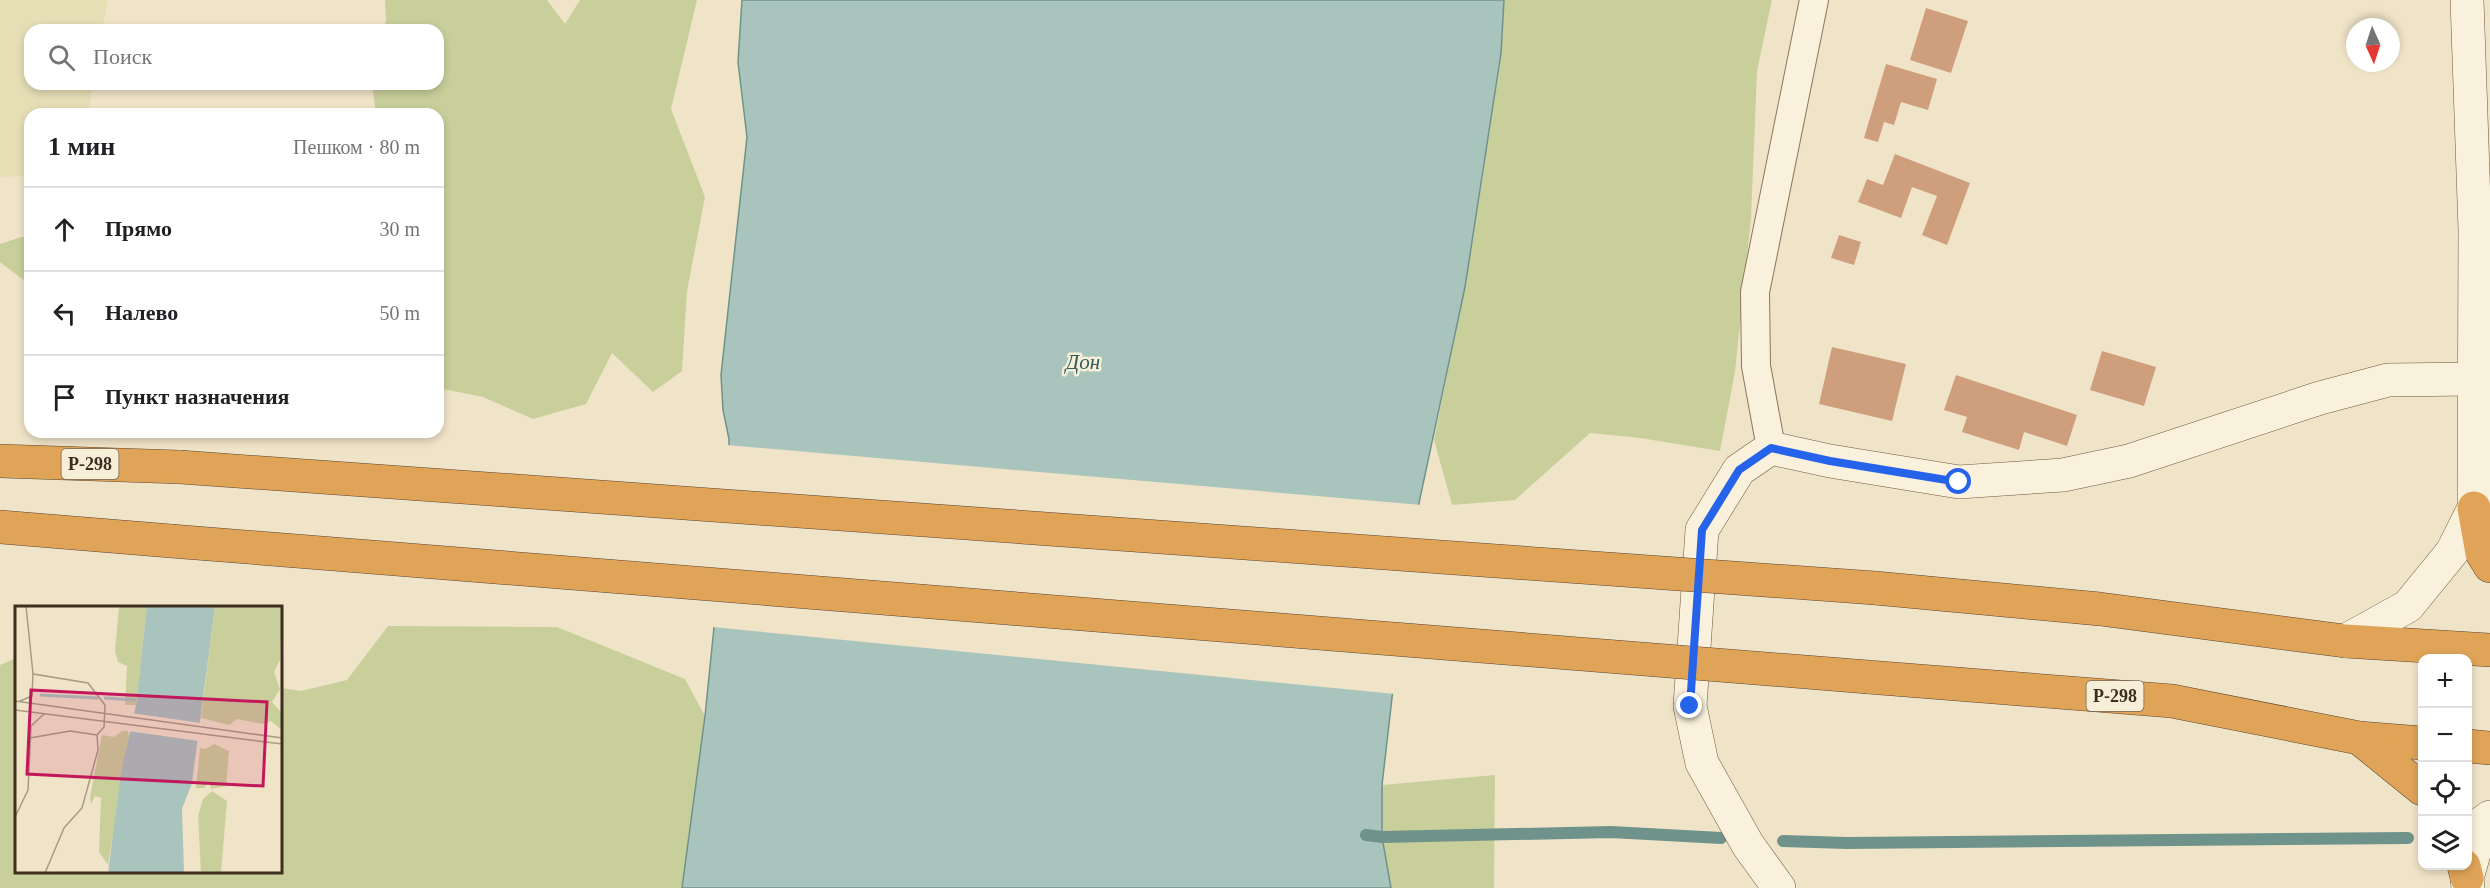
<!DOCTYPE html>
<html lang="ru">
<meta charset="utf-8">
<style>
:root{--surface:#fff;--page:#f6f6f6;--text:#202124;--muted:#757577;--line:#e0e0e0}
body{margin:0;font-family:"Times New Roman",serif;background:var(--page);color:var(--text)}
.controls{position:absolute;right:18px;bottom:18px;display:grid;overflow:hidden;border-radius:12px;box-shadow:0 3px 9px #0003}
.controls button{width:54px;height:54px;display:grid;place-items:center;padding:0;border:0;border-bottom:2px solid var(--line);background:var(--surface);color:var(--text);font:30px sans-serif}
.compass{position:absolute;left:2346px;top:18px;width:54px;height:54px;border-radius:50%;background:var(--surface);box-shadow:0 3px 9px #0003;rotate:177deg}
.stop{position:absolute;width:18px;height:18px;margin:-14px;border:4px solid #2563eb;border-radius:50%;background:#fff}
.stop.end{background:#2563eb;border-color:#fff;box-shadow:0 2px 6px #0008}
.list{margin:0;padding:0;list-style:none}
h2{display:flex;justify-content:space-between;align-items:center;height:78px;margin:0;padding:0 24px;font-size:26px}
h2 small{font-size:20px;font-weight:400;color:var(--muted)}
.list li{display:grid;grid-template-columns:39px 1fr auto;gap:18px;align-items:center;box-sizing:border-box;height:84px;padding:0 24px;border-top:2px solid var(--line)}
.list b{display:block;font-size:22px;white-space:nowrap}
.list em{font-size:20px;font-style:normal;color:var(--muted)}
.icon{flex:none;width:33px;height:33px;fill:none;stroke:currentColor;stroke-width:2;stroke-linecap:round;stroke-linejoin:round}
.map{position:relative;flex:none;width:2490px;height:888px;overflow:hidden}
.search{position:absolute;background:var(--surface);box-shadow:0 3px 9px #0003;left:24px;top:24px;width:420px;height:66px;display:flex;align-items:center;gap:15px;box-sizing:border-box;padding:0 21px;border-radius:18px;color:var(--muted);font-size:22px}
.panel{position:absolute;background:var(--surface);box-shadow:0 3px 9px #0003;left:24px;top:108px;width:420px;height:330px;border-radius:18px}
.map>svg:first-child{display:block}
.farmland{fill:#e6deb5}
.green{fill:#c9cf9b}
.water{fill:#a9c4bc;stroke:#6f938a;stroke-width:1.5}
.pier{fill:#f0e4c8}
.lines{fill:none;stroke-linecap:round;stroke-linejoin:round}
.stream{stroke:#6f938a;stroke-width:12}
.building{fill:#cf9f7d}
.street-casing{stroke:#8d765c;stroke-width:30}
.secondary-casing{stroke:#6f573f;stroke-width:34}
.highway-casing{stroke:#5b4430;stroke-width:34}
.street{stroke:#faf1dc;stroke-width:28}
.secondary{stroke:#faf1dc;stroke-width:33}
.highway{stroke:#e0a458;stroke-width:33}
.highway-bridge-casing{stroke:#5b4430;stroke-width:34;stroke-linecap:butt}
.highway-bridge{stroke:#e0a458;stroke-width:33}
.route{stroke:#2563eb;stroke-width:8}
.labels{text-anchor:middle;stroke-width:5;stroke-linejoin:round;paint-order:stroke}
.shield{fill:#f7eed8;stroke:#756857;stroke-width:1.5}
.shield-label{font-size:18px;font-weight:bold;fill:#3d2e20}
.water-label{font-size:21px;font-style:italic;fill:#2f5d5a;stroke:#f7eed8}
.inset-river{fill:none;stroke:#a9c4bc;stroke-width:3}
.inset-road{fill:none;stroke:#a89b85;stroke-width:1.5}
.view{fill:#c2185b;fill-opacity:0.15;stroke:#c2185b;stroke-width:3}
.inset-edge{fill:none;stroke:#3d2e20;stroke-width:3}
</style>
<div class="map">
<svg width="2490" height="888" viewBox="0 0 2490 888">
<rect width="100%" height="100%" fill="#f0e4c8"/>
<path class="farmland" d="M0,0h108l-6,30h-72v54h63l-4,23 -6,7h-53v62l-30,1z"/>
<g class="green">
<path d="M385,0h162l18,24 15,-24h117l-26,109 34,88 -18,94 -5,80 -29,21 -41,-39 -26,51 -53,15 -50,-22 -45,-9v-274h-62l-4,-30h66v-54h-55l3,-10z"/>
<path d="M1504,0h268l-15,71 -6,147 -16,154 -15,79 -80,-13 -50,-5 -75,67 -63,5 -18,-65 31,-153 17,-106 19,-128z"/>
<path d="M21,237h9v44l-8,-2 -22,-17v-18z"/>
<path d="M388,626l169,1 128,52 20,37 -23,172h-682v-223l16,-7v214h264l1,-184 20,3 46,-11z"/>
<path d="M1495,775l-1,113h-103l-9,-51v-52z"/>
</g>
<path class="water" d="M742,0h762l-3,53 -36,234 -56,263 -27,235v52l9,51h-709l23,-172 24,-236v-41l-6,-29 -2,-35 26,-238 -9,-75z"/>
<path class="pier" d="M726,445l696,60 -10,46 -17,143 -683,-67 14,-147z"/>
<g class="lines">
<g class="stream">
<path d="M1366,835l16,2 229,-5 110,6"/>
<path d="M1783,841l64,2 561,-5"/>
</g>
</g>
<g class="building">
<path d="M1926,8l42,13 -17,52 -41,-13z"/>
<path d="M1886,64l51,15 -9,31 -27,-8 -7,23 -10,-3 -6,20 -14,-4z"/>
<path d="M1895,154l75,29 -23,62 -25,-10 15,-39 -25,-9 -11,31 -43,-16 9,-23 16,6z"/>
<path d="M1839,235l22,7 -7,23 -23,-7z"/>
<path d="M1832,347l74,17 -14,57 -73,-17z"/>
<path d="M2102,351l54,16 -12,39 -54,-16z"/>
<path d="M1956,375l121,40 -10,31 -43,-14 -5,18 -57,-18 5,-15 -23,-7z"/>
</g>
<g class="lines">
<defs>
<path id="street" d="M1771,448l-15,-82 -1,-74 59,-292"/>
<g id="secondary">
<path d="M2345,641l63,-35 44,-54 22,-44 1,-278 -8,-230"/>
<path d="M1779,888l-31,-43 -46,-82 -12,-57 12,-176 37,-60 32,-22 59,13 129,21 104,-7 66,-14 191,-63 68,-18 85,-1"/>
<path d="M2468,888l-1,-10 16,-56 7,-5"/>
</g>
<g id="highway">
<path d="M0,461l180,6"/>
<path d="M2474,508l8,45 8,13"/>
<path d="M0,527l171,14"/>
<path d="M1875,588l225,21 245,32 145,9"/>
<path d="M1868,677l304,24 187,37 63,5"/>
<path d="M2359,738l63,51"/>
<path d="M2468,746l22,2"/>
<path d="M2464,866l3,12"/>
</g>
</defs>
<use href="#street" class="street-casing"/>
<use href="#secondary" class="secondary-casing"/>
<use href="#highway" class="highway-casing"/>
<use href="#street" class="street"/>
<use href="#secondary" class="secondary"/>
<use href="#highway" class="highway"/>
<defs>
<g id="highway-bridge">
<path d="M180,467l1695,121"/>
<path d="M171,541l1697,136"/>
</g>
</defs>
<use href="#highway-bridge" class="highway-bridge-casing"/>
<use href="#highway-bridge" class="highway-bridge"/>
</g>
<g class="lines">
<path class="route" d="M1690,706l12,-176 37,-60 32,-22 59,13 129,21"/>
</g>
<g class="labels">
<g class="shield">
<rect x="61.5" y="449" width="57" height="30" rx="4.5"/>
<rect x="2086.5" y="681" width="57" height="30" rx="4.5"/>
</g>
<g class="shield-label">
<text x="90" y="470">Р-298</text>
<text x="2115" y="702">Р-298</text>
</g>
<g class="water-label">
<text x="1083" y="369">Дон</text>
</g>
</g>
<g transform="translate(15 606)">
<rect width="267" height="267" fill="#f0e4c8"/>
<path d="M104,0h28l-11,99h-11l2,-39 -9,-4 -3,-11zM200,0h67l-2,54 -6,12 6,17 -8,13 10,11v17l-11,-9 -8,3 -26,-5 -8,6 -28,-7zM107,125h6l1,6 -21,128 -9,-13 2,-54 -6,-2 -4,8 -1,-7 12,-62 12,2zM199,138l15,7 -3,35 -15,3 -2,-8 -5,7h-8l4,-40 6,1zM197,185l15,10 -6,72h-20l-3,-57 5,-17z" fill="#c9cf9b"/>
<path d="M132,0h68l-23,177 -10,26 2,64h-76l13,-100 15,-68z" fill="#a9c4bc"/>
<path d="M116,107l70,10 -2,18 -71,-10z" fill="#f0e4c8"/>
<path class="inset-river" d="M25,89l58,3M89,92l32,2"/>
<path class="inset-road" d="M11,0l7,68M0,95l267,37M5,95l12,-5 1,-22 55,9 17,22 -1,22 -7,8M0,104l267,34M15,132l40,-7 27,4M0,211l13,-27 3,-64 13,-12M30,267l19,-45 18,-20 16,-58 -1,-15"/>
<path class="view" d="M16,84l236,12 -4,84 -236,-12z"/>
<rect width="267" height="267" class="inset-edge"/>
</g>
</svg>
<div class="controls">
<button>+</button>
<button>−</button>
<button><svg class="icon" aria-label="locate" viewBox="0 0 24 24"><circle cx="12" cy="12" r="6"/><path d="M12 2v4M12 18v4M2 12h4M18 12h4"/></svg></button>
<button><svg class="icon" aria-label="layers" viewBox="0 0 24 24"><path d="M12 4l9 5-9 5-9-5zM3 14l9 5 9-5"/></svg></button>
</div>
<svg class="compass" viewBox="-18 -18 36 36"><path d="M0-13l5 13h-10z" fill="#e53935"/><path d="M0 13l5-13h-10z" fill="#757577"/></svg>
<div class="stop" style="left:1959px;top:482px"></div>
<div class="stop end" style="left:1690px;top:706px"></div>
<div class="search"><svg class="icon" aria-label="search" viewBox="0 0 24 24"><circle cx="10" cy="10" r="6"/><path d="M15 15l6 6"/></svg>Поиск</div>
<section class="panel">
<h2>1 мин<small>Пешком · 80 m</small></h2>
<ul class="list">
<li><svg class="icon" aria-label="ahead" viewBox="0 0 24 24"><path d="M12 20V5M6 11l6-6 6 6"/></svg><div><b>Прямо</b></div><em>30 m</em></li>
<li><svg class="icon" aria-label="left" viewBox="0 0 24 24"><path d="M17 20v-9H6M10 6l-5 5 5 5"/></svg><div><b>Налево</b></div><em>50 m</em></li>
<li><svg class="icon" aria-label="arrive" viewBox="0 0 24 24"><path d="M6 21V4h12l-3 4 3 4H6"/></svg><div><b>Пункт назначения</b></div></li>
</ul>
</section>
</div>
